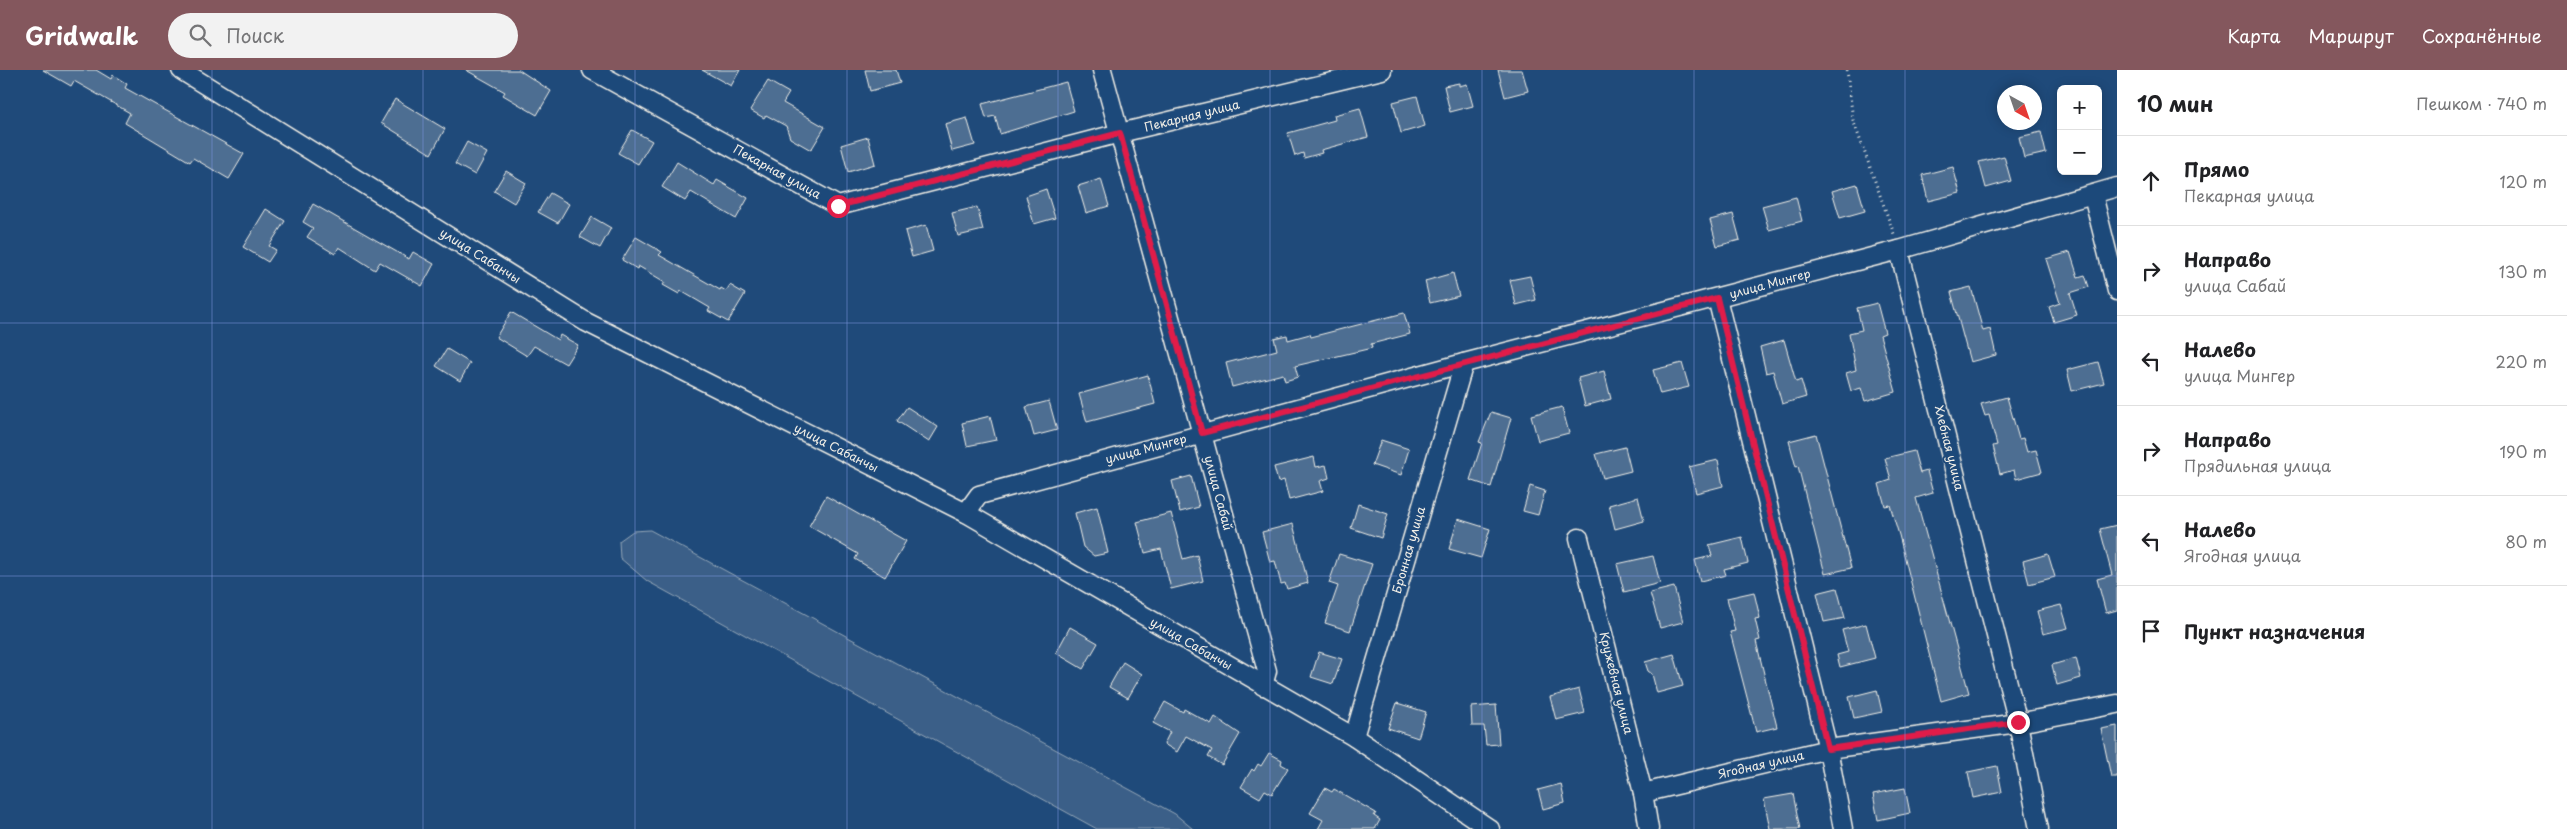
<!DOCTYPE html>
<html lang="ru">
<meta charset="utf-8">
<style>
:root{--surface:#fff;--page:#f2f2f2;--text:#202124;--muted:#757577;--line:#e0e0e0;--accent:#84575d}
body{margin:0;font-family:"Playpen Sans",sans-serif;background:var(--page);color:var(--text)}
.controls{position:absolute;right:15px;top:15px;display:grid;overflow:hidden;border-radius:8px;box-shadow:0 2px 12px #0003}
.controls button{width:45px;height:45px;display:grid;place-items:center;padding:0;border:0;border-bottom:1px solid var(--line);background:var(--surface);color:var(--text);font:25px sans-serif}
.compass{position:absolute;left:1997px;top:15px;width:45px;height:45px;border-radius:50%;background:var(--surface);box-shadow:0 2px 12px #0003;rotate:140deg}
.stop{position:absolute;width:15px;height:15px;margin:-11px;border:4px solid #e11d48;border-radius:50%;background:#fff}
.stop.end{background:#e11d48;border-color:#fff;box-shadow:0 1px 5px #0008}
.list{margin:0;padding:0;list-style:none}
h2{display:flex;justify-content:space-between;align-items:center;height:65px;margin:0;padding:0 20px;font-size:21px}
h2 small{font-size:16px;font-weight:400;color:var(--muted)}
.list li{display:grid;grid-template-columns:32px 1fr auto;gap:15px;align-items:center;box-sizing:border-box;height:90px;padding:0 20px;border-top:1px solid var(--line)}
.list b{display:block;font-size:19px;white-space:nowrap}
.list p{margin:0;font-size:16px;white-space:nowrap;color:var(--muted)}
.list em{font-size:16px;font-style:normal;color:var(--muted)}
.icon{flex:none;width:28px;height:28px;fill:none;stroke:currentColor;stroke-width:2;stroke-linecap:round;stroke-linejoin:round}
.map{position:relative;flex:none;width:2117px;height:759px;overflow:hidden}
header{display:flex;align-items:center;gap:30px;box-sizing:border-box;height:70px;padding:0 25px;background:var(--accent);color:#fff}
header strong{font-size:24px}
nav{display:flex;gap:28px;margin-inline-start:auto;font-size:18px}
.search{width:350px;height:45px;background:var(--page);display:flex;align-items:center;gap:12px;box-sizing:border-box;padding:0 18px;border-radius:28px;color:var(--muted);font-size:19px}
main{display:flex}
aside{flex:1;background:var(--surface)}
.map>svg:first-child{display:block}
.green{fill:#3a5f88;stroke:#97a8b8}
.building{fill:#4d6e92;stroke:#f4f1e8}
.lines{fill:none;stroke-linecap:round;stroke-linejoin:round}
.street-casing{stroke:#f4f1e8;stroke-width:21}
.path{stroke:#f4f1e8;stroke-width:3;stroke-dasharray:1 4;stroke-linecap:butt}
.street{stroke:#1f4a7a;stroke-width:18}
.route{stroke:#e11d48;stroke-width:6}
.grid{fill:none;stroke:#7e97df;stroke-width:1;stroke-opacity:0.55}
.labels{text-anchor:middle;stroke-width:4;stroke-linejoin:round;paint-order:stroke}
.street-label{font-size:12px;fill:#f4f1e8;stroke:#1f4a7a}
</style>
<header>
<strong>Gridwalk</strong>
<div class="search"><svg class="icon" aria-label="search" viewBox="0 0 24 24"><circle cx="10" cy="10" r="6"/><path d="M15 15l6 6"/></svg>Поиск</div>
<nav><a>Карта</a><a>Маршрут</a><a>Сохранённые</a></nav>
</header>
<main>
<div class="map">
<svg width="2117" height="759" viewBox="0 0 2117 759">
<rect width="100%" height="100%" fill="#1f4a7a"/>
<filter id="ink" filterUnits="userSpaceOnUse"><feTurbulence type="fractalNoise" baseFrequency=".02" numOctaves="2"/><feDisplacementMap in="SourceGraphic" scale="10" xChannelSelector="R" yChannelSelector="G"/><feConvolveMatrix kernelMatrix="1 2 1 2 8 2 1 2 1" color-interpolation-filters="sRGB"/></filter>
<g filter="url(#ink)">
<path class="green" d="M650,460l525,284 18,15h-96l-450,-248 -27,-23 -1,-17 14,-10z"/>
<g class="building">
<path d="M43,0h53l15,9 2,-4 14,9 -2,4 119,66 -15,25 -36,-21 -3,4 -65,-39 5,-10 -56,-32 -3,5z"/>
<path d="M466,0h53l32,21 -14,24 -34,-20 2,-3z"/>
<path d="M702,0h38l-9,16z"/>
<path d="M865,0h31l4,13 -30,8z"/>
<path d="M1498,0h24l6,21 -23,6z"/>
<path d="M768,11l21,12 -6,10 42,24 -14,23 -21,-12 -4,-12 -20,-11 -2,3 -14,-8z"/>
<path d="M1066,12l8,29 -74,23 -5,-18 -9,2 -4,-14z"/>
<path d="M1459,13v3l8,-2 6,22 -23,6 -6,-26z"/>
<path d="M1417,26l8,30 -24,7 -8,-31z"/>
<path d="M395,29l50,30 -14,25 -50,-31z"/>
<path d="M1360,38l8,29 -47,13 1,3 -18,5 -1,-5 -8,3 -7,-23 47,-13 -1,-5z"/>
<path d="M967,48l8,27 -23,6 -7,-27z"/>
<path d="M632,60l20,11 -14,23 -20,-11z"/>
<path d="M2041,62l5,21 -22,5 -5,-21z"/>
<path d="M868,67l7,27 -27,8 -7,-27z"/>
<path d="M467,72l20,11 -12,22 -20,-11z"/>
<path d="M2004,86l7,25 -25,7 -7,-26z"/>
<path d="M677,92l37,23 3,-5 31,18 -12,21 -45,-27 -6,9 -23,-14z"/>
<path d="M1953,97l7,26 -32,8 -6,-26z"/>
<path d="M506,101l20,12 -12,20 -20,-12z"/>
<path d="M1101,109l8,27 -23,7 -8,-27z"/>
<path d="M1857,114l8,27 -25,7 -8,-27z"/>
<path d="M1046,119l9,29 -21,6 -8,-28z"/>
<path d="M550,123l19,11 -11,19 -20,-11z"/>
<path d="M1796,127l6,24 -33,9 -7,-24z"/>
<path d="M313,134l96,55 4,-7 21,12 -12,22 -42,-24 -5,8 -36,-23 -4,7 -28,-17 6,-9 -10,-6z"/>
<path d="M977,137l6,23 -25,6 -6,-23z"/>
<path d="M266,139l19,12 -16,25 7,4 -8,12 -25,-15z"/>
<path d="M1733,144l7,26 -23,6 -7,-26z"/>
<path d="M592,147l19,11 -11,20 -20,-11z"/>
<path d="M926,155l7,26 -21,6 -7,-26z"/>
<path d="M636,167l26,15 -3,3 61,35 1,-2 5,3 4,-6 15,9 -17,28 -20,-11 2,-3 -29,-17 -2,3 -16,-9 2,-3 -27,-16 -1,3 -15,-9z"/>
<path d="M2070,182l8,25 7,-2 4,12 -19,6 7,22 -23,7 -5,-15 11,-4 -14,-44z"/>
<path d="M1453,203l6,23 -29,7 -5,-22z"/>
<path d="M1530,206l6,24 -20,5 -6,-25z"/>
<path d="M1971,217l12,44 7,-2 6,26 -26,7 -19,-70z"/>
<path d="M1877,233l8,30 -5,2 16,57 -31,9 -4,-13 -10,3 -5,-18 10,-3 -7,-37 13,-3 -5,-22z"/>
<path d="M511,242l47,28 2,-5 18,10 -12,19 -32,-18 -7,10 -31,-19z"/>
<path d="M1404,243l6,21 -39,10 1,4 -77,18 3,11 -13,4 -2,-7 -51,13 -6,-24 51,-13 -3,-12 13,-3 1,5 22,-6 1,3z"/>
<path d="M1784,270l12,42 5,-2 5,17 -24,7 -9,-33 -7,2 -6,-26z"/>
<path d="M447,279l23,14 -10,18 -24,-15z"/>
<path d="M2098,292l6,21 -32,8 -5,-21z"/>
<path d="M1682,293l7,24 -29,7 -7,-24z"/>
<path d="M1604,301l7,28 -26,7 -7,-28z"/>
<path d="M1148,305l7,29 -68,18 -8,-28z"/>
<path d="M2007,327l12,42 4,-1 4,14 9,-2 6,22 -26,7 -2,-9 -14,4 -7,-28 4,-1 -8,-30 -4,1 -4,-12z"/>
<path d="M1049,331l8,29 -23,6 -8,-29z"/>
<path d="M907,337l31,20 -9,15 -32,-21z"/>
<path d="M1562,337l7,26 -31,8 -7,-26z"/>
<path d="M1491,342l20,6 -20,69 -21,-7 12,-37 -3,-1z"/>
<path d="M990,346l6,24 -29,6 -5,-23z"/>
<path d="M1816,364l35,134 -26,6 -27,-108 -2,1 -7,-26z"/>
<path d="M1381,370l28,9 -8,26 -29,-10z"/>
<path d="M1625,377l6,24 -28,7 -7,-24z"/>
<path d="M1914,381l6,22 7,-2 6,22 -17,5 53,195 -28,8 -42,-166 -9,-30 -5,1 -6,-22 12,-4 -6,-22z"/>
<path d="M1314,387l2,10 10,-2 3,13 -9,3 3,10 -34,9 -5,-20 -6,2 -4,-15z"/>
<path d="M1718,390l5,26 -27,7 -7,-26z"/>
<path d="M1191,406l8,31 -19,5 -8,-31z"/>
<path d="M1530,416l15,5 -7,24 -15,-4z"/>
<path d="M826,426l80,45 -21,36 -30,-18 3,-5 -49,-28z"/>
<path d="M1638,427l6,24 -29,8 -6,-24z"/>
<path d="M1358,434l30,10 -7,24 -30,-10z"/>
<path d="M1097,437l11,46 -14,3 -11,-9 -8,-34z"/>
<path d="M1171,443l12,46 14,-4 6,26 -32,8 -10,-40 -16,4 -8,-31z"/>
<path d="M1458,449l32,10 -9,29 -32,-9z"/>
<path d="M1293,454l15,59 -21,6 -2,-6 -4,1 -6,-23 -5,1 -8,-30z"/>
<path d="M2117,455v85l-11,3 -9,-34 15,-4 -12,-46z"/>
<path d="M1742,467l6,26 -24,6 2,6 -26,6 -5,-21 17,-4 -3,-11z"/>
<path d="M1339,484l33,10 -22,67 -25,-8 13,-37 -9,-3z"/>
<path d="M2048,484l7,23 -26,7 -6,-23z"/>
<path d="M1653,486l7,27 -36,9 -7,-28z"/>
<path d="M1674,517l9,35 -23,6 -10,-35z"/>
<path d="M1837,518l8,30 -21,4 -7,-29z"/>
<path d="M1754,522l6,26 -5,1 5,21 -4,1 21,86 -21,5 -26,-100 5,-1 -8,-33z"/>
<path d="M2061,535l7,23 -25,6 -6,-23z"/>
<path d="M1866,554l9,34 -35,9 -3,-12 11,-3 -6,-22z"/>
<path d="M1070,557l28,16 -15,26 -27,-16z"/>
<path d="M1319,582l23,7 -9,25 -22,-7z"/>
<path d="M1674,584l9,32 -26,7 -5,-19 -4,-3 -3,-9z"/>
<path d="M2076,588l5,20 -24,7 -5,-20z"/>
<path d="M1123,592l19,12 -14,24 -19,-11z"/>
<path d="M1579,619l6,24 -29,7 -6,-23z"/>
<path d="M1877,620l5,22 -28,6 -5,-21z"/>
<path d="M1165,632l18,10 1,-3 27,15 4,-7 25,17 -18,31 -14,-8 4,-7 -26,-14 -9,16 -13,-8 6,-12 -17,-9z"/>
<path d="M1397,633l29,9 -8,26 -30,-10z"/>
<path d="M1496,635l3,39 -13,1 -2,-19h-12l-1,-19z"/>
<path d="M2117,656v51h-6l-10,-48z"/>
<path d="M1269,683l13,7 -1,4 7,4 -16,26 -7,-4 -5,8 -19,-11 11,-18 2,2 4,-7 3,2z"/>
<path d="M1997,696l5,26 -29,6 -5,-26z"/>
<path d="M1561,714l4,19 -22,6 -5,-19z"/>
<path d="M1325,718l7,4 2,-3 42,24 -2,3 6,4 -5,9h-57l5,-9 -13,-7z"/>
<path d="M1905,718l5,25 -32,7 -5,-26z"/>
<path d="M1793,724l7,35h-30l-6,-30z"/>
</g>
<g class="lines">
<defs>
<g id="street">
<path d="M181,0l405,252 380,191 388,224 136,92"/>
<path d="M592,0l246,136 282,-73 262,-63"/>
<path d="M1102,0l165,601 -4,15"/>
<path d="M2093,125l24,96"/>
<path d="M1899,180l119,473 21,106"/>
<path d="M1717,228l111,451 15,80"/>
<path d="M966,443l13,-18 485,-132 435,-113 218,-63"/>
<path d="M1579,468l64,255 6,36"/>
<path d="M1354,667l110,-374"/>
<path d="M1643,723l185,-44 190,-26 99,-19"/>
</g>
</defs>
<use href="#street" class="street-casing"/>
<path class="path" d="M1847,0l6,50 41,114"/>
<use href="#street" class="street"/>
</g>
</g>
<g class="lines" filter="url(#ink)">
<path class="route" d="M838,136l282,-73 82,300 515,-135 111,451 190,-27"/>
</g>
<path class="grid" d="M212,0v759M423,0v759M635,0v759M847,0v759M1058,0v759M1270,0v759M1482,0v759M1694,0v759M1905,0v759M0,253h2117M0,506h2117"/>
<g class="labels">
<g class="street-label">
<text transform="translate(1192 46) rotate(-14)" y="4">Пекарная улица</text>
<text transform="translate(777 102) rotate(29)" y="4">Пекарная улица</text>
<text transform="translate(480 186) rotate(32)" y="4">улица Сабанчы</text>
<text transform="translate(1770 214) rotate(-15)" y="4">улица Мингер</text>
<text transform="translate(836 378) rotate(27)" y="4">улица Сабанчы</text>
<text transform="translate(1949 378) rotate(76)" y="4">Хлебная улица</text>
<text transform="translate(1146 379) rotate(-15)" y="4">улица Мингер</text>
<text transform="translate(1218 423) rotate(75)" y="4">улица Сабай</text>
<text transform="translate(1409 480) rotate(-74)" y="4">Бронная улица</text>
<text transform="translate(1191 574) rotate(30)" y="4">улица Сабанчы</text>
<text transform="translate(1616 613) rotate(76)" y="4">Кружевная улица</text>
<text transform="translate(1761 695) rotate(-13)" y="4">Ягодная улица</text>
</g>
</g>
</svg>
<div class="controls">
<button>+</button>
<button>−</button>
</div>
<svg class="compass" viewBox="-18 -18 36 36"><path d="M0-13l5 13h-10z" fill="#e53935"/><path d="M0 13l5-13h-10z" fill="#757577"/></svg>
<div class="stop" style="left:838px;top:136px"></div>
<div class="stop end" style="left:2018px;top:652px"></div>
</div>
<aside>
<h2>10 мин<small>Пешком · 740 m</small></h2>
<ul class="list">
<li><svg class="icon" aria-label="ahead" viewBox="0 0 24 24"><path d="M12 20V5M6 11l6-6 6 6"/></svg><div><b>Прямо</b><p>Пекарная улица</p></div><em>120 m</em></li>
<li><svg class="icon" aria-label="right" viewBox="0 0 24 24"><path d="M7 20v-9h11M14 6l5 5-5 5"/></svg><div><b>Направо</b><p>улица Сабай</p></div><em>130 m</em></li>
<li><svg class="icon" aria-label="left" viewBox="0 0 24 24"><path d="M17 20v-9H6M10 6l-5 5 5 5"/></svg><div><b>Налево</b><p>улица Мингер</p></div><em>220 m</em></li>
<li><svg class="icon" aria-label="right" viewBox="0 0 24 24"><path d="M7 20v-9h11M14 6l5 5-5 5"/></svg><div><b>Направо</b><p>Прядильная улица</p></div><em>190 m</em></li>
<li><svg class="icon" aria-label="left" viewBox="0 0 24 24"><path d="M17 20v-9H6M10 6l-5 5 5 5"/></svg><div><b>Налево</b><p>Ягодная улица</p></div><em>80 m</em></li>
<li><svg class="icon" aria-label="arrive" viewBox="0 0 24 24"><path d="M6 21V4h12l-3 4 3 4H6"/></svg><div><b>Пункт назначения</b></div></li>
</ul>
</aside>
</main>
